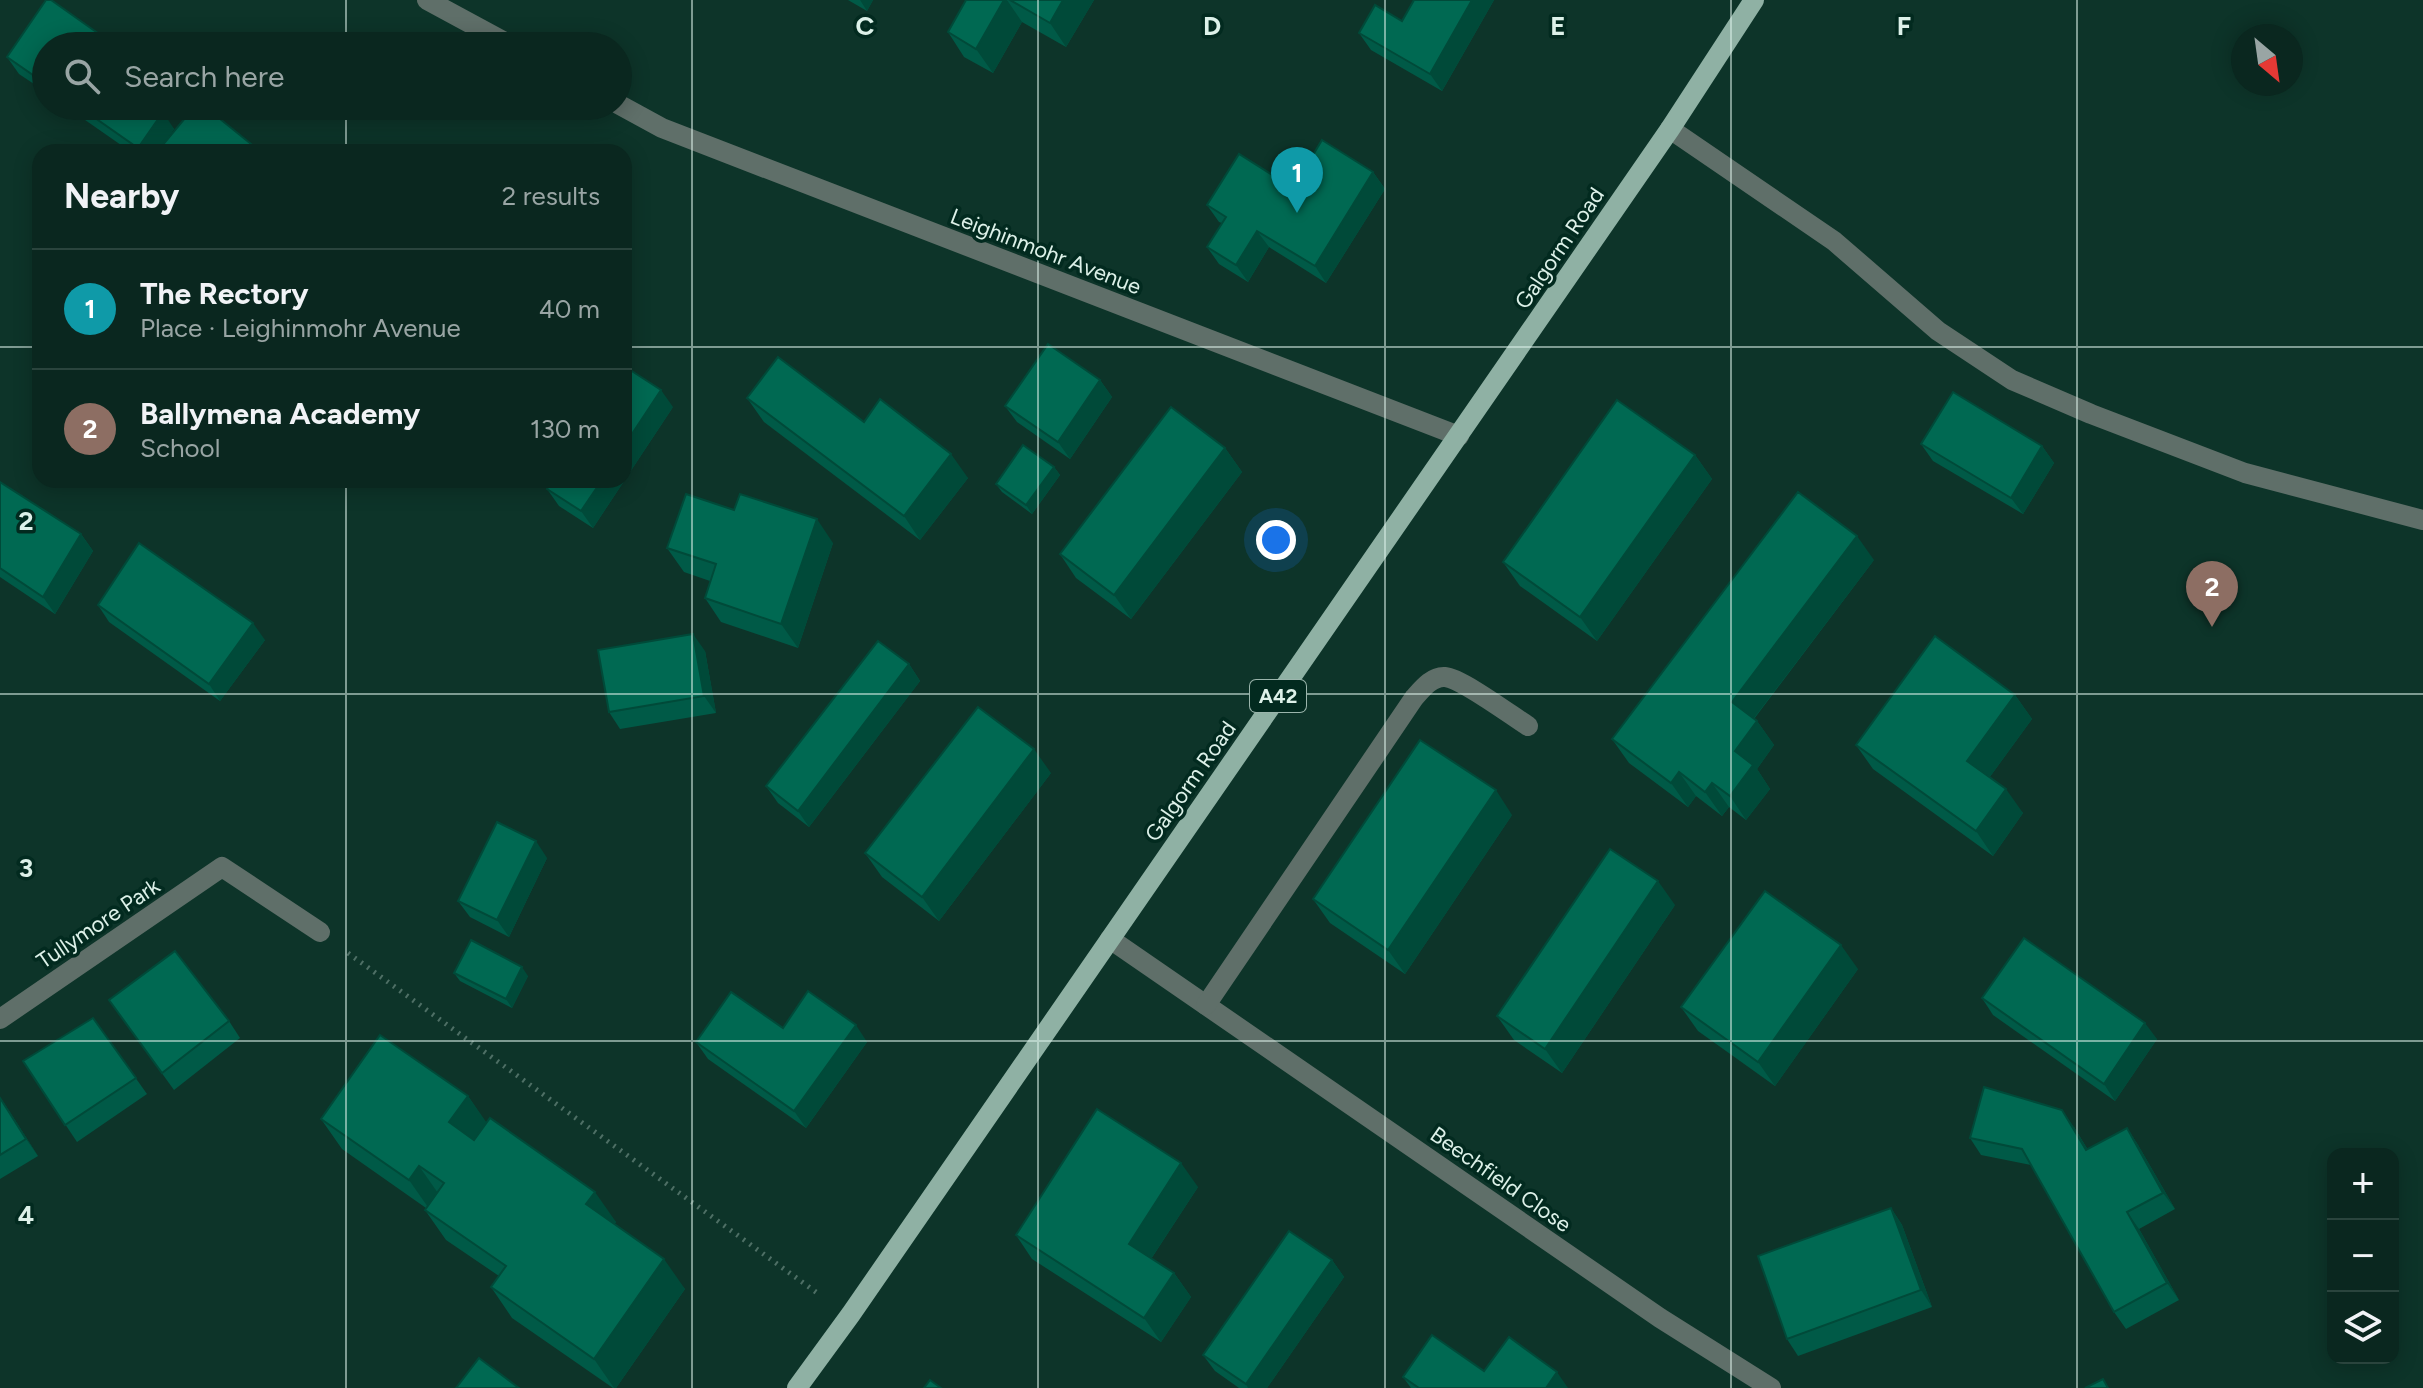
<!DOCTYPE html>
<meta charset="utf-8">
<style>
:root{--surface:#0a271f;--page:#18332c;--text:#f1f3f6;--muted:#99a5a4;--line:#2a443d;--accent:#f39aa7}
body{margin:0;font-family:Figtree,sans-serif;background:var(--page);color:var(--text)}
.controls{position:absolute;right:24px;bottom:24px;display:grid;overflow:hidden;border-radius:16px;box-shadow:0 4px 20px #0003}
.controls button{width:72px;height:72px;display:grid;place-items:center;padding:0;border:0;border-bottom:2px solid var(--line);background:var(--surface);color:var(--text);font:40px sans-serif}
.compass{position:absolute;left:2231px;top:24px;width:72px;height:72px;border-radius:50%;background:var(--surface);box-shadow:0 4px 20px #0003;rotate:151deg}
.you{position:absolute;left:1276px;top:540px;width:28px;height:28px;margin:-20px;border:6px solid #fff;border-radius:50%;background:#1a73e8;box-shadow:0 0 0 12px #1a73e833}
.badge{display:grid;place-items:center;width:52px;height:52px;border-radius:50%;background:var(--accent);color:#fff;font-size:26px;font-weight:700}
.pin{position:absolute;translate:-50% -66px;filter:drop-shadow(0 2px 4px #0008)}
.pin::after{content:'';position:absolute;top:42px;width:28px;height:24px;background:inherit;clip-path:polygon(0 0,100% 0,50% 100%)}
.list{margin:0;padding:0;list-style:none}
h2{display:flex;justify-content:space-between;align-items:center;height:104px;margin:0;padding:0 32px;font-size:34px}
h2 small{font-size:26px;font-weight:400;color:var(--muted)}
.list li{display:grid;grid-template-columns:52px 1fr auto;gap:24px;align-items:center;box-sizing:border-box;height:120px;padding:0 32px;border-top:2px solid var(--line)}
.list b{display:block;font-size:30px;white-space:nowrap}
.list p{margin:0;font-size:26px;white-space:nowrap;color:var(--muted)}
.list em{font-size:26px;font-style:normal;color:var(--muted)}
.icon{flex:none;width:44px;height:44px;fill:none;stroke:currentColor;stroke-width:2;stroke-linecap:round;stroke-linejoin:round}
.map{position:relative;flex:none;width:2423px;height:1388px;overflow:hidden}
.search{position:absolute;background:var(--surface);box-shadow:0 4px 20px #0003;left:32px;top:32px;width:600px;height:88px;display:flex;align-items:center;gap:20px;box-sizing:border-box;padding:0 28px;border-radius:44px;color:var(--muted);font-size:30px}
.panel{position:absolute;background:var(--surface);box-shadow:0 4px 20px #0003;left:32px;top:144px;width:600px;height:344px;border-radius:24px}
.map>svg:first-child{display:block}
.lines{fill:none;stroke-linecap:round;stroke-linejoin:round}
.path{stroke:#4e6f65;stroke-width:5;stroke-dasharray:2 6;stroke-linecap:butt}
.minor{stroke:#5f6f69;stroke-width:20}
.major{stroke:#8fb1a4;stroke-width:20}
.wall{fill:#005a47}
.shaded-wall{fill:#004a39}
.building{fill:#006952;stroke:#004a39;stroke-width:2}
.grid{fill:none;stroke:#ddf1e9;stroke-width:2;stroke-opacity:0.55}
.labels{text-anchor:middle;stroke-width:7;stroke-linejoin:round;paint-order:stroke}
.shield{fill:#022a1f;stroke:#9bb5ac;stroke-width:2}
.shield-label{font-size:20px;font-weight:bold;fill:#ddf1e9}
.street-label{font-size:22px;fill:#ddf1e9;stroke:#022a1f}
.grid-label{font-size:26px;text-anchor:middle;font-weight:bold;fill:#ddf1e9;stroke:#022a1f;stroke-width:7;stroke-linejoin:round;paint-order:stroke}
</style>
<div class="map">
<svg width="2423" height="1388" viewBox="0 0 2423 1388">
<rect width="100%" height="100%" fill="#0d3429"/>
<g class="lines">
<path class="path" d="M348,953l472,342"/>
<g class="minor">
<path d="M427,0l85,46"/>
<path d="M618,104l44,24 797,308"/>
<path d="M1670,129l164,112 104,90 74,49 79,34 154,59 178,47"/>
<path d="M1110,939l550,379 111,70"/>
<path d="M1206,1005l208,-307c8,-9 18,-22 31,-21 16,1 67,39 83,49"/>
<path d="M0,1019l222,-152 98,65"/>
</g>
<path class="major" d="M797,1388l54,-74 819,-1185 84,-129"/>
</g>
<g class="wall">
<path d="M848,0h25l-6,11z"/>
<path d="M966,0h128l-28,47 -44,-25 -29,51 -29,-16 -16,-25z"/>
<path d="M1414,0h80l-52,91 -71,-41 -12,-17 43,-12z"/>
<path d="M46,46v46l-27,-18 -12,-17z"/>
<path d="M65,106h90l19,23 -7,10 94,13h-97l-3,-4 -3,4h-27z"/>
<path d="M1373,172l12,17 -59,94 -57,-36 -21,35 -29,-18 -12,-17 15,-24 -3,-1 -12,-17z"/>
<path d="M1100,380l12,17 -42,62 -53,-37 -12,-16z"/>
<path d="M747,398l117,24 104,56 -48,62 -156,-118z"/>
<path d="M673,407l-80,121 -34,-22 -12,-17z"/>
<path d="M1921,444l121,2 12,17 -31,51 -90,-53z"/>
<path d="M1225,448l17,24 -111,147 -55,-41 -16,-24z"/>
<path d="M1695,455l17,24 -115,162 -77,-55 -17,-24z"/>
<path d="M1054,467l6,8 -28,39 -30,-22 -6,-8z"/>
<path d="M0,482l81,52 12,17 -38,63 -55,-37z"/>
<path d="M833,543l-35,105 -77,-26 -16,-24 5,-17 -26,-9 -17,-24z"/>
<path d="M1874,560l-120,159 3,2 17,24 -17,24 13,20 -24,31 -17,-13 -7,9 -26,-20 -8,11 -59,-44 -17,-24z"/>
<path d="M98,605l167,35 -45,61 -111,-79z"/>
<path d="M705,651l11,62 -96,16 -11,-17z"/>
<path d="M909,664l11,17 -111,146 -31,-24 -12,-17z"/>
<path d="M2015,695l17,24 -43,59 34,35 -30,43 -120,-87 -17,-24z"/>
<path d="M1051,773l-112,148 -57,-44 -17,-24z"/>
<path d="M1512,815l-107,159 -75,-51 -17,-24z"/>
<path d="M547,858l-38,79 -39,-20 -12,-16z"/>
<path d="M1675,905l-113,168 -48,-33 -17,-24z"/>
<path d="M1858,969l-83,117 -77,-55 -17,-24z"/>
<path d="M454,973l74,3 -16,32 -52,-27z"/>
<path d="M1982,998l175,41 -42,62 -122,-86z"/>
<path d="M109,1000l120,21 11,17 -66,52z"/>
<path d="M93,1018l54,76 -70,48 -54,-81z"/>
<path d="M783,1028l84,14 -61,86 -98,-69 -12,-17z"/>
<path d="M468,1096l18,27 130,99 -2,2 71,65 -69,99h-3l-101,-70 -21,-31 8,-11 -53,-36 -21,-30 1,-2 -84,-59 -21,-30z"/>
<path d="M0,1097l38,59 -38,23z"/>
<path d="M2074,1127l14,23 39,-22 11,17 37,64 -36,20 40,71 -53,29 -12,-17 -83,-147 -50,-10 -11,-17z"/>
<path d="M1198,1187l-47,72 23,14 17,24 -30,45 -129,-83 -16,-24z"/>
<path d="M1891,1208l11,17 30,82 -134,49 -11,-17z"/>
<path d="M1332,1260l12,17 -77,111h-28l-24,-17 -12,-16z"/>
<path d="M1403,1377l165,11h-157z"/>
</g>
<g class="shaded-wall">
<path d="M860,0h13l-6,11z"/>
<path d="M1004,0h3l15,22 -29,51 -17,-24z"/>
<path d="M1063,0h31l-28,47 -16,-24z"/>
<path d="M1472,0h22l-52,91 -12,-17z"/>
<path d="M163,112l11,17 -16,23h-17l-3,-4z"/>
<path d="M1373,172l12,17 -59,94 -11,-17z"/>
<path d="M1257,231l12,16 -21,35 -12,-17z"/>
<path d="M1100,380l12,17 -42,62 -12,-17z"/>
<path d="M661,390l12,17 -80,121 -12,-17 21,-31h22v-34z"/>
<path d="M2042,446l12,17 -31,51 -12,-16z"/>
<path d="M1225,448l17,24 -111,147 -17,-24z"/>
<path d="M951,454l17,24 -48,62 -16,-24z"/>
<path d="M1695,455l17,24 -115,162 -17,-24z"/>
<path d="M1054,467l6,8 -28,39 -6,-9z"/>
<path d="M817,519l16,24 -35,105 -17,-24z"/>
<path d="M81,534l12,17 -38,63 -12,-17z"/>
<path d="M1857,536l17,24 -126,166 -16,-24z"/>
<path d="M253,623l12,17 -45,61 -11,-17z"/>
<path d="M693,634l12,17 11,62 -12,-17z"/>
<path d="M909,664l11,17 -111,146 -11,-16z"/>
<path d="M2015,695l17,24 -48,66 -17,-24z"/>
<path d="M1757,721l17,24 -17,24 13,20 -24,31 -16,-24 5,-45z"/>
<path d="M1034,749l17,24 -112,148 -17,-24z"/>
<path d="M1679,772l17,24 -8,11 -17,-24z"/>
<path d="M1712,783l17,24 -7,9 -17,-24z"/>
<path d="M2006,789l17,24 -30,43 -17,-25z"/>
<path d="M1496,790l16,25 -107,159 -17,-24z"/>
<path d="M536,841l11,17 -38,79 -12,-17z"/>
<path d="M1658,881l17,24 -113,168 -17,-24z"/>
<path d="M1841,945l17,24 -83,117 -17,-24z"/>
<path d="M522,967l6,9 -16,32 -6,-9z"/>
<path d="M2145,1023l12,16 -42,62 -11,-17z"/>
<path d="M856,1025l11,17 -61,86 -12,-17z"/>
<path d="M468,1096l21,30 -19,26 -21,-30z"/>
<path d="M0,1097l6,9 32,50 -12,-17z"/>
<path d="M2062,1110l12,17 24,40 -12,-17z"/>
<path d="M2127,1128l11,17 37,64 -12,-16z"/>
<path d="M1181,1163l17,24 -53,81 -16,-24z"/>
<path d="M419,1166l21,30 -10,14 -21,-30z"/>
<path d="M595,1192l21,30 -9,13 -21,-31z"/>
<path d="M1891,1208l11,17 30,82 -11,-17z"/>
<path d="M2127,1212l12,17 40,71 -12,-17z"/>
<path d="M664,1259l21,30 -69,99h-2l-20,-29z"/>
<path d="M1332,1260l12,17 -77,111h-19l-2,-4z"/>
<path d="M1174,1273l17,24 -30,45 -17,-24z"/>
<path d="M1557,1372l11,16h-22z"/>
</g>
<g class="building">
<path d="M46,0h5l65,46h-70v38l-39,-27z"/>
<path d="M966,0h38l-28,49 -28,-17z"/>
<path d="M1010,0h53l-13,23z"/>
<path d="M1414,0h58l-42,74 -71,-41 16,-28 27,16z"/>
<path d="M78,106h77l8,6 -25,36z"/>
<path d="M195,106h9l57,46h-94l-6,-5z"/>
<path d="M1322,140l51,32 -58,94 -58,-35 -21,34 -29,-18 19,-30 -19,-12 32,-51 54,34z"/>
<path d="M1048,344l52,36 -42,62 -53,-36z"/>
<path d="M778,357l86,65 16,-23 71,55 -47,62 -157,-118z"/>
<path d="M624,366l37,24 -37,56z"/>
<path d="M1953,392l89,54 -31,52 -90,-54z"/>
<path d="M1617,400l78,55 -115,162 -77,-55z"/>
<path d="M1171,407l54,41 -111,147 -54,-41z"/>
<path d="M1023,445l31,22 -28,38 -30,-21z"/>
<path d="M553,480h49l-21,31 -34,-22z"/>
<path d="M0,482l81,52 -38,63 -43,-29z"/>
<path d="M1798,492l59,44 -125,166 25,19 -22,30 18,14 -23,31 -18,-13 -7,9 -26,-20 -8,11 -59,-44z"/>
<path d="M686,494l48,16 6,-16 77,25 -36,105 -76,-26 11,-34 -49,-16z"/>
<path d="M139,543l114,80 -44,61 -111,-79z"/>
<path d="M693,634l11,62 -95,16 -11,-62z"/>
<path d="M1935,636l80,59 -48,66 39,28 -30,42 -120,-86z"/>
<path d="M878,641l31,23 -111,147 -32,-25z"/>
<path d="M978,707l56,42 -112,148 -57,-44z"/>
<path d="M1420,740l76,50 -108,160 -75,-51z"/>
<path d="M497,822l39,19 -39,79 -39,-19z"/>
<path d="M1610,849l48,32 -113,168 -48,-33z"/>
<path d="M1765,891l76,54 -83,117 -77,-55z"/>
<path d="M2024,938l121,85 -41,61 -122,-86z"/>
<path d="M471,940l51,27 -16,32 -52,-26z"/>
<path d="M175,951l54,70 -67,52 -53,-73z"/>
<path d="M808,991l48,34 -62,86 -98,-69 35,-50 52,36z"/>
<path d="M93,1018l43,60 -71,47 -42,-64z"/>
<path d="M380,1035l88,61 -19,26 25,18 16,-22 105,74 -9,12 78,55 -70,100 -103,-72 15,-21 -81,-56 19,-27 -25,-17 -10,14 -88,-61z"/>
<path d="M1984,1087l78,23 24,40 41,-22 36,65 -36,19 40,71 -53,29 -92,-163 -52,-11z"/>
<path d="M0,1098l26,41 -26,16z"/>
<path d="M1097,1109l84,54 -52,81 45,29 -30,45 -128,-83z"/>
<path d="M1891,1208l30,82 -134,49 -29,-83z"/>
<path d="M1289,1231l43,29 -86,124 -43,-29z"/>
<path d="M1432,1335l52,36 25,-34 48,35 -11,16h-127l-16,-11z"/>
<path d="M479,1358l40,30h-63z"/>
<path d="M2103,1379l5,9h-23z"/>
<path d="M930,1380l11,8h-17z"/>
</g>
<path class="grid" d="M346,0v46M692,0v1388M1038,0v1388M1385,0v1388M1731,0v1388M2077,0v1388M346,106v46M0,347h40M624,347h1799M346,480v908M0,694h2423M0,1041h2423"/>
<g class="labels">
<rect class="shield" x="1250" y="680" width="56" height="32" rx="6"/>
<g class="shield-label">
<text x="1278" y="703">A42</text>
</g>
<g class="street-label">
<text transform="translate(1559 248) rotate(-56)" y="8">Galgorm Road</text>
<text transform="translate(1046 251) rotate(21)" y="8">Leighinmohr Avenue</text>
<text transform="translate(1190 781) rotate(-55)" y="8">Galgorm Road</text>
<text transform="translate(98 923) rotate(-34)" y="8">Tullymore Park</text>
<text transform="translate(1501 1179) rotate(35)" y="8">Beechfield Close</text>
</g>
</g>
<g class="grid-label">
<text x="865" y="35">C</text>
<text x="1212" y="35">D</text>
<text x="1558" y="35">E</text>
<text x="1904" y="35">F</text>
<text x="26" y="530">2</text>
<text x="26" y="877">3</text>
<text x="26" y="1224">4</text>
</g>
</svg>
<div class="controls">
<button>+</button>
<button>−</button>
<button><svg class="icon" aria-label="layers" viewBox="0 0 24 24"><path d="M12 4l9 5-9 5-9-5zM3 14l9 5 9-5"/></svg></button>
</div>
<svg class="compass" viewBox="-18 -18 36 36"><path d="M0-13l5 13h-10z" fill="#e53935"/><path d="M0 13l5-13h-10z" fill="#99a5a4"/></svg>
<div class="you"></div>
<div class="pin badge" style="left:1297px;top:213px;background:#0f9aa8">1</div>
<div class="pin badge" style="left:2212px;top:627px;background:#8d6e63">2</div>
<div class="search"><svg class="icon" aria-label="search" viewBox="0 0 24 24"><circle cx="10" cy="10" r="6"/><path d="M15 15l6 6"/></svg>Search here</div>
<section class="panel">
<h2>Nearby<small>2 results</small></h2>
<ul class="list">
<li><span class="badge" style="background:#0f9aa8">1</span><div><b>The Rectory</b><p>Place · Leighinmohr Avenue</p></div><em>40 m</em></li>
<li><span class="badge" style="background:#8d6e63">2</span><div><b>Ballymena Academy</b><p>School</p></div><em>130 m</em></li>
</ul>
</section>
</div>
